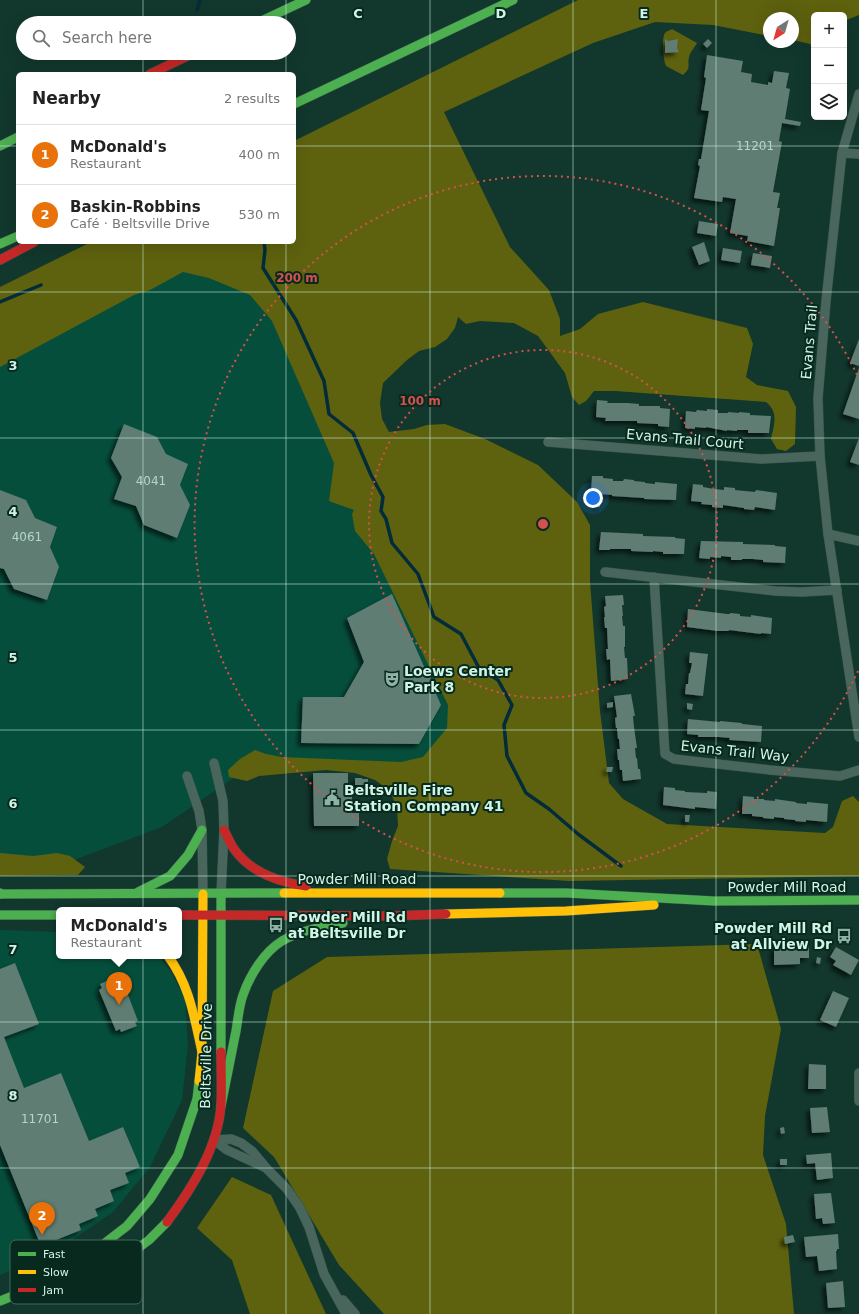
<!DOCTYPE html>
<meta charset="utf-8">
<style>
:root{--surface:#fff;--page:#f2f2f2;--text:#222;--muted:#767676;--line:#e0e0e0;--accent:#2563eb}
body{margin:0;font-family:"DejaVu Sans",sans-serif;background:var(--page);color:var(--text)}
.controls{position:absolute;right:12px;top:12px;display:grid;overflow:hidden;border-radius:6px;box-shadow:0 4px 16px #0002}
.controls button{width:36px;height:36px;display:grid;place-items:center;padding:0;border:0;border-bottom:1px solid var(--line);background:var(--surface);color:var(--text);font:20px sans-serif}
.compass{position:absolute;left:763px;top:12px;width:36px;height:36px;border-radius:50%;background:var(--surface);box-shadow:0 4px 16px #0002;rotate:217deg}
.you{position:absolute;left:593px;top:498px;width:14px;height:14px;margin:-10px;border:3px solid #fff;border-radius:50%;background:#1a73e8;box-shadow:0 0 0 6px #1a73e833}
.badge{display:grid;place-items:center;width:26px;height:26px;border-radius:50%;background:var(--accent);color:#fff;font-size:13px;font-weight:700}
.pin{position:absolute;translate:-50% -33px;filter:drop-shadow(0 1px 2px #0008)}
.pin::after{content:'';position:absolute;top:21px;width:14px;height:12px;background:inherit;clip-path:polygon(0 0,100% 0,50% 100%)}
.popup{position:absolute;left:56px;top:907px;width:126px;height:52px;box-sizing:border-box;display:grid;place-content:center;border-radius:6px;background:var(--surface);filter:drop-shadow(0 1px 3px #0005);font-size:13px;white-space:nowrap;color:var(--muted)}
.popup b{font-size:15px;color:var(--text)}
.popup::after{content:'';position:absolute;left:50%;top:100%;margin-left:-8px;border:8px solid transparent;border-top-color:var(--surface)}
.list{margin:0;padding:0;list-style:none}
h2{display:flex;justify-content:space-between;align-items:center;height:52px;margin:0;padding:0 16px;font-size:17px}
h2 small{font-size:13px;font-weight:400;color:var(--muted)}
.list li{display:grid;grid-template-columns:26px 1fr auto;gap:12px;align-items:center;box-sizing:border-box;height:60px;padding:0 16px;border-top:1px solid var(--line)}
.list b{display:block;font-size:15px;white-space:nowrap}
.list p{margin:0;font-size:13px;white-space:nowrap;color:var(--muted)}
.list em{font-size:13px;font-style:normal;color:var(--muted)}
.icon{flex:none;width:22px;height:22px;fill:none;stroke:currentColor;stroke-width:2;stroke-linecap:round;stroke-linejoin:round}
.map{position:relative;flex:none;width:859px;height:1314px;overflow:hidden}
.search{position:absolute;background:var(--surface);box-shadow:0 4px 16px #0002;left:16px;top:16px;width:280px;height:44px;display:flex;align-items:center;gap:10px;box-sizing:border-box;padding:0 14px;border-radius:22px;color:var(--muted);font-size:15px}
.panel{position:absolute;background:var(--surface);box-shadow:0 4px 16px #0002;left:16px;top:72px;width:280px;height:172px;border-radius:6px}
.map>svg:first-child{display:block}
.built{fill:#064e3c}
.green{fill:#5e620e}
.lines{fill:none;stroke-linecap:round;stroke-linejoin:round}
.stream{stroke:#022c3a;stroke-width:3.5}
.building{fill:#5e7d73;filter:url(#shadow)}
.street-casing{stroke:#365148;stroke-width:10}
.fast-casing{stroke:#365148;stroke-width:10}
.slow-casing{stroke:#365148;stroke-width:10}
.jam-casing{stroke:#365148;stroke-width:10}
.street{stroke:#49665d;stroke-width:9}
.fast{stroke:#4caf50;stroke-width:9}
.slow{stroke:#ffc107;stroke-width:9}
.jam{stroke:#c62828;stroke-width:9}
.grid{fill:none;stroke:#d0f5e6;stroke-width:1;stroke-opacity:0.55}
.ring{fill:none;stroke:#d5514e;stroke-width:2;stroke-dasharray:2 4}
.labels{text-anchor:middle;stroke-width:4;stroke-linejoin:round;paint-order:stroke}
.number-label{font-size:12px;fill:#b4d7c9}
.street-label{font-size:14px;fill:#d0f5e6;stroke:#07291e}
.poi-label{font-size:14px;font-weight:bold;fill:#d0f5e6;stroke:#07291e;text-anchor:start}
.key{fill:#07291e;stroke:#43665a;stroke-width:1}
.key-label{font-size:11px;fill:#d0f5e6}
.grid-label{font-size:13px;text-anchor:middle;font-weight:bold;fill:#d0f5e6;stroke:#07291e;stroke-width:4;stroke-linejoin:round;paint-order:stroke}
.centre{fill:#d5514e;stroke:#07291e;stroke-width:2}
.ring-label{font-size:12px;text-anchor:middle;font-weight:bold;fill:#d5514e;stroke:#07291e;stroke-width:4;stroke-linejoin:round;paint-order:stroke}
</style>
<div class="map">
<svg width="859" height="1314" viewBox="0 0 859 1314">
<defs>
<filter id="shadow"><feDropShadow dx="-3.5" dy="3.5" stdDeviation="2" flood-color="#0009"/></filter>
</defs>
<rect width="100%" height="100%" fill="#12372d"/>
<g class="built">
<path d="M210,242h45l293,484 -122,52 -113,-11 -75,8 -76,52 -104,39 -58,-5v-507z"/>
<path d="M0,930l59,2v24h99l13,16 14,27 3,46 -6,55 -32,67 -37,45 -54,37 -59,26z"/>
</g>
<g class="green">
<path d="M578,0h281v15l-15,6v-6h-30v30l-21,-5v-22h-24v18l-56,-11 -58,-3 -62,21 -149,69 66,135 39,43 11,29v17l20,-7 18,-15 45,-12 104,26 6,16 -7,33 11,8 31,6 8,16 -1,37 -9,7 -9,-2 -6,-10c3,-14 8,-27 -5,-37l-151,-11h-21l-8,10 -7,4 -7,-8 -7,-24 -27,-37 -24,-13 -34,-2 -14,3 -8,-7 -3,11 -8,11 -12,8 -16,4 -12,9 -24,23 -3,20 2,16 7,13 25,-3 13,-4 18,-1 40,15 53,26 39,37 13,23v57l10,129 9,72 14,16 44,25 158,9 8,-6 9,-26 11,-5 6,6v74l-290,5 -179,-12 -3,-10 5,-18 6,-15 -1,-19 -8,-17 -14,-10 -20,-7 -29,-3 -67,6 -12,5 -18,-4 -1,-7 12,-11 15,-9 11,4 15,3 120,5 22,-5 24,-29 1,-23 -74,-151 -19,-23 -3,-17 2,-4 -25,-9 5,-38 -62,-142 -22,-26 -41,-17 -26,-6 -33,18 -16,5 -134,72v-80l91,-45h203v-101z"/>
<path d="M672,29l25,14c-2,4 -7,9 -8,14 -2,9 3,10 -6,18l-17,-9c-3,-8 -4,-23 -2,-31 1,-4 5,-4 8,-6z"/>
<path d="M0,853l33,3 24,-3 13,3 15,11 -7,8 -78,1z"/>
<path d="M757,944l24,85 -16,87 -2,39 23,69 8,90h-410l-45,-49 -65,-108 -31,-29 30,-137 54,-34z"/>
<path d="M232,1177l39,18 55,119h-76l-18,-54 -35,-32z"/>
</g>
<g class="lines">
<g class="stream">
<path d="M197,10l3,-10"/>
<path d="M264,242l1,8 -2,18 33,52 28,61 5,33 24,19 18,42 12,22 -2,14 5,8 6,24 26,31 16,43 27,17 18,34 19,12 14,25 -8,20 3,31 19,37 23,16 29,25 43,32"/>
<path d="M0,302l41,-17"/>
</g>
</g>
<g class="building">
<path d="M665,39l3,2 10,-2 -1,9 2,4 -14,1z"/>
<path d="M708,39l4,4 -5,5 -4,-4z"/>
<path d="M707,55l36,6 -2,11 11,2 -1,8 17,3v-3l4,1 2,-12 15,2 -3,15 4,1 -5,30 16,3 -1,4 -18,-3 -3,18 3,1 -9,50 7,1 -3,15h3l-6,38 -27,-5 1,-5 -18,-3 6,-34 -13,-2 -1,5 -28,-4 6,-32 -2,-1 1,-6h2l8,-48 -8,-1 5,-32 -2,-1z"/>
<path d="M699,221l19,3 -2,12 -19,-3z"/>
<path d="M704,242l6,19 -11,4 -7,-18z"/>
<path d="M723,248l19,3 -2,12 -19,-3z"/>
<path d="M753,253l19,3 -2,12 -19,-3z"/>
<path d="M859,339v27l-9,-3z"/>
<path d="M859,368v51l-16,-5z"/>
<path d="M597,400l11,1 -1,2h21l11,1v2h21v2l10,1 -1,18 -11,-1v-2l-21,-1v-2h-32l1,-3 -10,-1z"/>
<path d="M707,409l11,1v7v-4h10v-1l11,1v-1l11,1v2l21,1 -2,17h-21v-3h-11v1l-10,-1v1l-21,-4v1l-11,-1v2l-10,-1 1,-17 10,1 1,-2 10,1z"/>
<path d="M124,424l33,13 9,17 22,10 -8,21 10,20 -13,33 -33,-13 -8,-19 -22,-7 8,-22 -11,-19z"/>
<path d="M859,438v27l-9,-3z"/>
<path d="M592,476h11v2l10,1v2h10l1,-2 10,1v1l11,1v1l10,1v-2l22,2 -1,16 -32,-1v-1l-32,-2v-1l-21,-2z"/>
<path d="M693,484l10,1v2l11,2 10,1v-3l11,1v2l20,2 1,-2 21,3 -2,17 -20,-3 -1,3 -10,-1v-1l-21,-3v3l-11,-1v-2l-11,-1 1,-2 -11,-1z"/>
<path d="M0,490l26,10 9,18 22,9 -7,20 9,20 -12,33 -33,-11 -10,-20 -4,-1z"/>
<rect x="596" y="501" width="4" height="6"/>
<path d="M601,532l42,2v2l32,1v1l10,1 -1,15h-21v-2l-10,-1v1l-22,-1v-2h-21v1h-11z"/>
<path d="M701,541l42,1v2l32,1v1l11,1 -1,16 -22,-1v-2l-10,-1h-11v1h-11v-3l-10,-1v2l-11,-1v2l-11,-1z"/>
<path d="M392,594l49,111 -22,39 -118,-1 2,-46h41l20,-35 -17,-44z"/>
<path d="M623,595l1,10h-2l1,11h-1l1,10h2v21h-1l1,11h2l1,21 -17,2 -1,-22 -3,1 -1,-11h2l-1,-21h-2l-1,-11h1l-1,-10 2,-1 -1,-10z"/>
<path d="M688,609l39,5h3v-1l10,1v2l11,1v-2l21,3 -1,16 -10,-1v1l-32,-4v1h-11l-31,-4z"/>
<path d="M690,652l18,2 -5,42 -18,-2 1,-10h2l1,-11h1l2,-10h-3z"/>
<path d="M631,694l4,22h-2l1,11 3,21h-2l1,10h1l1,11h2l1,10 -18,2 -1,-11h-2l-1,-10h-1l-1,-11h3l-1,-10h-1l-1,-11h-1l-1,-10 2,-1 -3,-21z"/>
<path d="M613,702v5l-6,1v-5z"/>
<path d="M687,703l6,1 -1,6 -5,-1z"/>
<path d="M688,719l32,3v-1l22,2v1l20,2 -1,16 -32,-2 1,-2 -11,-1h-21v-2l-11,-1z"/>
<path d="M607,767h6l-1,5h-6z"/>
<path d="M313,773h35v11h4v29h7v13h-45z"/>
<rect x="355" y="778" width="7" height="7"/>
<rect x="362" y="779" width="6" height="6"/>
<path d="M664,787l11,1v2l10,1v1l22,1v-2l10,1 -1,17 -21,-2v2l-32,-4z"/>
<path d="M743,796l11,1v2h10v1l11,1v-2l21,3v1l11,1v-2l21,2 -1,18 -21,-2v2l-11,-1v-1l-11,-1v-1l-10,-1v2l-11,-1v-1l-11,-1v-2h-10z"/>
<path d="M685,815h5l-1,7h-4z"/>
<path d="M787,946h22v12h-9v6l-26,1v-18h13z"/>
<path d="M836,947l23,13 -8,15 -18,-10 3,-4 -6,-4z"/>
<path d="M817,957l4,1 -1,6 -4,-1z"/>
<path d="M15,963l24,61 -35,13 20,51 37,-15 28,68 34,-14 17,40 -15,6 4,10 -19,7 4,11 -19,8 3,7 -19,8 2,6 -40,16 -41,-101v-176z"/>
<path d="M118,976l3,7 2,-1 15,39 -3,1 2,4 -16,6 -1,-3 -4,2 -17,-41 3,-2 -2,-4z"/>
<path d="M833,991l16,7 -13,29 -16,-7z"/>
<path d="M809,1064l17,1v24h-18z"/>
<path d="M827,1107l3,25 -18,1 -2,-25z"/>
<path d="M784,1127l1,6 -4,1 -1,-6z"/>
<path d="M831,1153l2,25 -16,2 -2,-17 -8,1 -1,-9z"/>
<rect x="780" y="1159" width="7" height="6"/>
<path d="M831,1193l4,30 -12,1 -1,-6 -6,1 -2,-25z"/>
<path d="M838,1234l1,15h-2v2h-1l1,18 -18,2 -2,-15 -11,1 -2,-20z"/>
<path d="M793,1235l2,7 -10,2 -1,-7z"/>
<path d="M843,1281l2,26 -17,1 -2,-25z"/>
</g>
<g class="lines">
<defs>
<g id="street">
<path d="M859,94l-17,59 -16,148 -8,97 2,58 8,78 31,203"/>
<path d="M842,153l17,1"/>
<path d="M548,442l213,17 59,-3"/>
<path d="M828,534l31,7"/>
<path d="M605,572l170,19 27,1 35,-2"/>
<path d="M654,577l11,177 9,5 96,11 70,6 19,-6"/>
<path d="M214,763l9,38 1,29 -3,64"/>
<path d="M187,776l12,35 3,19 1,64"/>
<path d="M859,1073v28"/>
<path d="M214,1140l17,-1 10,4 11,8 15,18 20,20 13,19 9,19 15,47 22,40"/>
<path d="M214,1140l13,10 37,17"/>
<path d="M343,1300l12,14"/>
</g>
<g id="fast">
<path d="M257,23l49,-23"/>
<path d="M294,104l219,-104"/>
<path d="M0,146l18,-9"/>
<path d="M0,244l18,-8"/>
<path d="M138,892l32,-16 18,-21 14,-25"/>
<path d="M0,893l1,1"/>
<path d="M500,893h67l147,8 145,-1"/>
<path d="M0,894l284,-1"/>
<path d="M221,894v158"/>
<path d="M0,915h59"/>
<path d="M221,1106c5,-25 10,-50 15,-75 2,-12 3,-25 7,-36 7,-20 21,-43 39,-54 19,-11 40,-14 61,-18"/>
<path d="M79,1269l22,-23 26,-20 23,-27 28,-44 19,-56 2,-18"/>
<path d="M0,1301l79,-32h31l39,-29 18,-18"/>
</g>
<g id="slow">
<path d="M284,893h216"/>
<path d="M446,914l120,-3 88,-6"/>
<path d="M168,956c22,30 26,61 34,96"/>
<path d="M199,1081l3,-29 1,-158"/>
</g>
<g id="jam">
<path d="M150,74l44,-21"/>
<path d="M0,260l34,-18"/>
<path d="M224,830c3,6 6,13 10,19 17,24 44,33 72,37"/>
<path d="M179,915l210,1 57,-2"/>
<path d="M167,1222c25,-34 51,-74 54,-117 1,-17 0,-35 0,-53"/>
</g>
</defs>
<use href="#street" class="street-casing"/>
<use href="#fast" class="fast-casing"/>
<use href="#slow" class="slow-casing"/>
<use href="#jam" class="jam-casing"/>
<use href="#street" class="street"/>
<use href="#fast" class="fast"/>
<use href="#slow" class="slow"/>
<use href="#jam" class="jam"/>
</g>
<path class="grid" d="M143,0v23M286,0v23M430,0v1314M573,0v1314M716,0v1314M143,53v21M286,53v21M0,146h18M294,146h565M143,242v1072M286,242v1072M0,292h859M0,438h859M0,584h859M0,730h859M0,876h859M0,1022h859M0,1168h859"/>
<g class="ring">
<circle cx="543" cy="524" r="174"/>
<path d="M858 671A348 348 0 1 1 858 377"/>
</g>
<defs>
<symbol id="theatre-bare" viewBox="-9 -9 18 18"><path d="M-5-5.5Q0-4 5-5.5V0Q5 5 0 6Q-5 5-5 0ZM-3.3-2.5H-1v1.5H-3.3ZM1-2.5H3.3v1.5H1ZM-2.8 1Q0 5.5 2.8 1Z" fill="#8eb2a5" stroke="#07291e" stroke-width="2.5" paint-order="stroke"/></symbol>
<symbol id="civic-bare" viewBox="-9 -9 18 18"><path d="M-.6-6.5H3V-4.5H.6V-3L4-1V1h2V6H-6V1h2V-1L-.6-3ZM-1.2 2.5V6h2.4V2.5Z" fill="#8eb2a5" stroke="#07291e" stroke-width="2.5" paint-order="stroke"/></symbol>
<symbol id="bus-bare" viewBox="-9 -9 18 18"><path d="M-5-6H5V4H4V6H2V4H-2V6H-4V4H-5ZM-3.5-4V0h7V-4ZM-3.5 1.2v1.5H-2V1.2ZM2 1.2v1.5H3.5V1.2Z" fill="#8eb2a5" stroke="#07291e" stroke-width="2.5" paint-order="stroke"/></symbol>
</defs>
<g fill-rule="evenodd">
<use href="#theatre-bare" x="381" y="668" width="22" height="22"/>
<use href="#civic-bare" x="321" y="787" width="22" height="22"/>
<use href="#bus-bare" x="265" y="914" width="22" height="22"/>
<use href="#bus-bare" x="833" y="925" width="22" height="22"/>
</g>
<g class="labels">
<g class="number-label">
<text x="755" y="150">11201</text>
<text x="151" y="485">4041</text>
<text x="27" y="541">4061</text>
<text x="40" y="1123">11701</text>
</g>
<g class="street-label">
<text transform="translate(809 342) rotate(-85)" y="5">Evans Trail</text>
<text transform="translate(685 439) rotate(5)" y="5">Evans Trail Court</text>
<text transform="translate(735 751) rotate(6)" y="5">Evans Trail Way</text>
<text x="357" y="884">Powder Mill Road</text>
<text x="787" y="892">Powder Mill Road</text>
<text transform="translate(206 1056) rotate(-89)" y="5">Beltsville Drive</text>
</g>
<g class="poi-label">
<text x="404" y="676">Loews Center<tspan x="404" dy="16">Park 8</tspan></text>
<text x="344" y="795">Beltsville Fire<tspan x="344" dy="16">Station Company 41</tspan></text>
<text x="288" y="922">Powder Mill Rd<tspan x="288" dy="16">at Beltsville Dr</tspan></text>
<text x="832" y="933" text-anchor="end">Powder Mill Rd<tspan x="832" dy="16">at Allview Dr</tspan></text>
</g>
</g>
<rect x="10" y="1240" width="132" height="64" rx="6" class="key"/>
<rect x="18" y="1252" width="18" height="4" fill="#4caf50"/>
<rect x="18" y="1270" width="18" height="4" fill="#ffc107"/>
<rect x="18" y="1288" width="18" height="4" fill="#c62828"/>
<g class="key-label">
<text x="43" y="1258">Fast</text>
<text x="43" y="1276">Slow</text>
<text x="43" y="1294">Jam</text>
</g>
<g class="grid-label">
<text x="358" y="18">C</text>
<text x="501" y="18">D</text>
<text x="644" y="18">E</text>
<text x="13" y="370">3</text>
<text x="13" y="516">4</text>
<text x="13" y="662">5</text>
<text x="13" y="808">6</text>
<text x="13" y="954">7</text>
<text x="13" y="1100">8</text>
</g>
<circle cx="543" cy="524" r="6" class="centre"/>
<g class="ring-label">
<text x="297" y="282">200 m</text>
<text x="420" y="405">100 m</text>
</g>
</svg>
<div class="controls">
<button>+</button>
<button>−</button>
<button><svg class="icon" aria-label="layers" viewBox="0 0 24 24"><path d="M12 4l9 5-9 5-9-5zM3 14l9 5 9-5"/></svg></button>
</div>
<svg class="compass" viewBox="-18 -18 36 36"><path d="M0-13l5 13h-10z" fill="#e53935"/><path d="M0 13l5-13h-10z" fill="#767676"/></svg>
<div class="you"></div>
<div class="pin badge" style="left:119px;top:1005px;background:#e8710a">1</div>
<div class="popup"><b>McDonald's</b>Restaurant</div>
<div class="pin badge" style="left:42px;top:1235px;background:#e8710a">2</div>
<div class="search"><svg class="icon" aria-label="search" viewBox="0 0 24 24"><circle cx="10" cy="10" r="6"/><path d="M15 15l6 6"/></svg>Search here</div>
<section class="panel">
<h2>Nearby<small>2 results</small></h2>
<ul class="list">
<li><span class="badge" style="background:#e8710a">1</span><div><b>McDonald's</b><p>Restaurant</p></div><em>400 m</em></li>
<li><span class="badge" style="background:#e8710a">2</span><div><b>Baskin-Robbins</b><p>Café · Beltsville Drive</p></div><em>530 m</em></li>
</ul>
</section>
</div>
